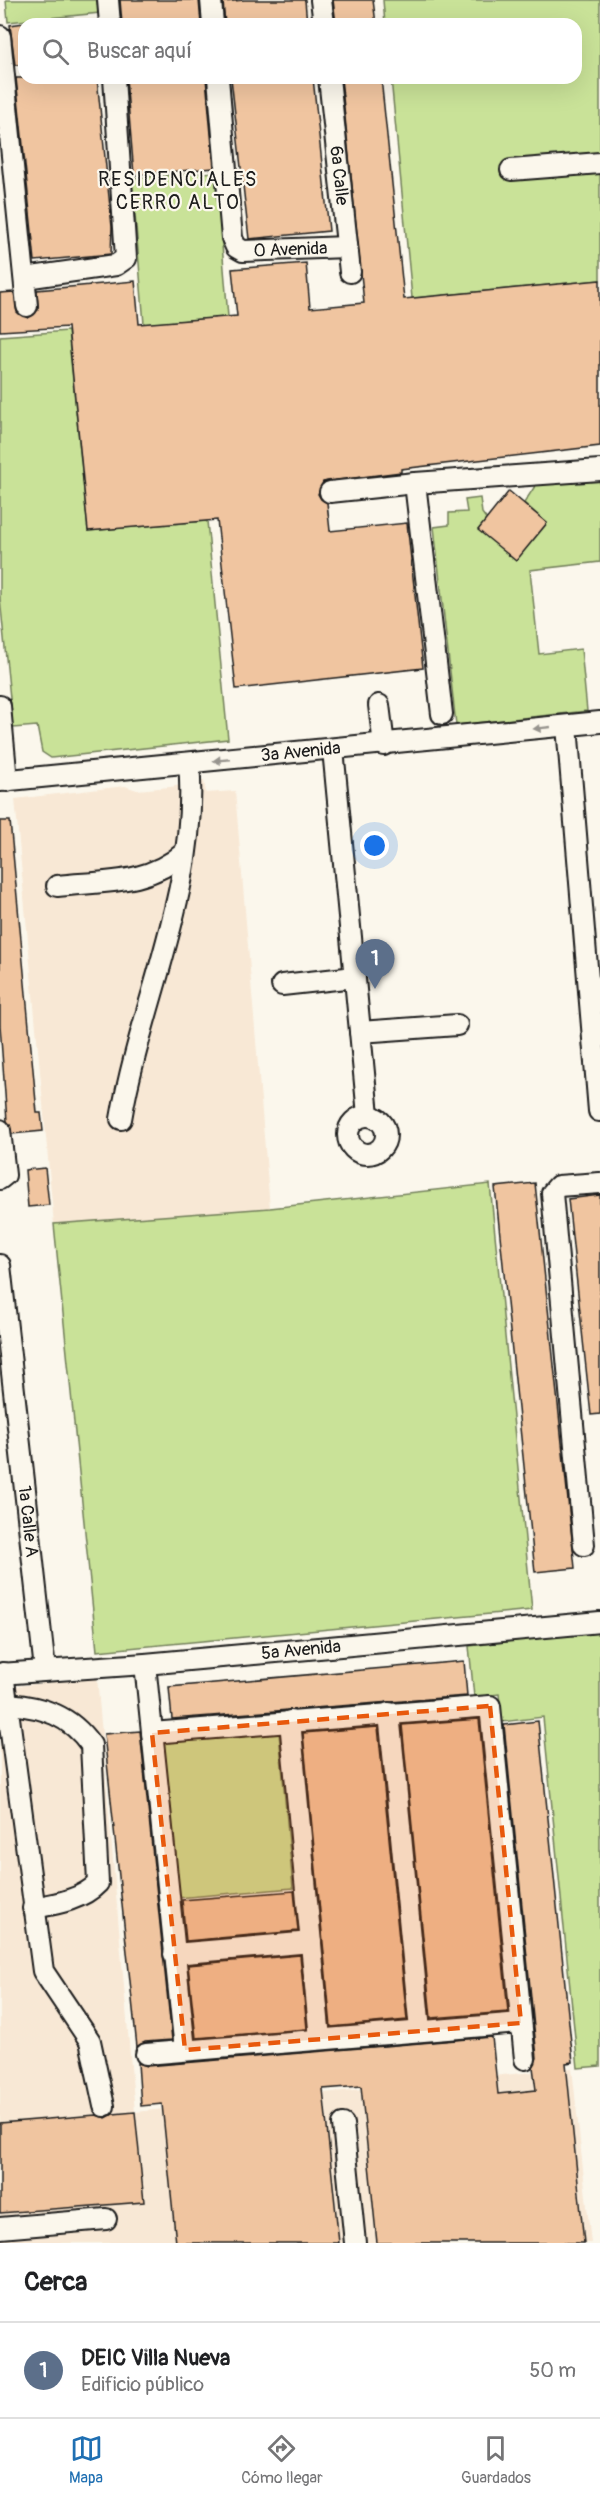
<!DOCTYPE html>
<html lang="es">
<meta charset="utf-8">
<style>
:root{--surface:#fff;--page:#f6f6f6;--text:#202124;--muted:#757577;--line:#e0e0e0;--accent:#1f6fb2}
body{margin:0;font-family:Pangolin,sans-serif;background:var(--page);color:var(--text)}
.you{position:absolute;left:375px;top:846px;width:21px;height:21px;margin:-15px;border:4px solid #fff;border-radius:50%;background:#1a73e8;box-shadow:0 0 0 9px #1a73e833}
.badge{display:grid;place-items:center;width:39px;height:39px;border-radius:50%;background:var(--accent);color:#fff;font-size:20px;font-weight:700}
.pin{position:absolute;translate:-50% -50px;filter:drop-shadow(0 2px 3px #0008)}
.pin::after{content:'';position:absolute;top:32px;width:21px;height:18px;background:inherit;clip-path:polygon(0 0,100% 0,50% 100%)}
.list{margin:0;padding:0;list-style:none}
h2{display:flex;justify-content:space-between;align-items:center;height:78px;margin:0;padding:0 24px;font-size:26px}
h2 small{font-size:20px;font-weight:400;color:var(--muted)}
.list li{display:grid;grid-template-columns:39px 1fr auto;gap:18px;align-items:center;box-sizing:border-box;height:96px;padding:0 24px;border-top:2px solid var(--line)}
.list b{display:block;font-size:22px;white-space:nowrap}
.list p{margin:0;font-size:20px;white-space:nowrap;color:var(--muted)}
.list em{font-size:20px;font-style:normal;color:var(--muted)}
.icon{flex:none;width:33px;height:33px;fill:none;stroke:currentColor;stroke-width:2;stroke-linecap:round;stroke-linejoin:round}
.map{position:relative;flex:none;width:600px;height:2243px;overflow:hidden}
.search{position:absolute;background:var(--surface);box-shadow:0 6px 24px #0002;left:18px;right:18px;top:18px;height:66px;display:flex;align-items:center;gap:15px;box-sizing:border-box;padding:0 21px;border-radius:18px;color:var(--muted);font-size:22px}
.sheet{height:174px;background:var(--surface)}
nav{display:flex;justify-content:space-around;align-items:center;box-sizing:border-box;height:84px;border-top:2px solid var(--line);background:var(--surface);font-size:16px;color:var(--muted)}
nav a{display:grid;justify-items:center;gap:3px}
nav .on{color:var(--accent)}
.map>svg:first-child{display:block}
.built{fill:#f8e8d5}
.green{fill:#c9e298;stroke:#727f5a;stroke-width:1.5}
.building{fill:#f0c5a0;stroke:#1c1c1c;stroke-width:1.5}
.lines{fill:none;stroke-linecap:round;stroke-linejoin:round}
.minor-casing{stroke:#1c1c1c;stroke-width:24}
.minor{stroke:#fbf7ec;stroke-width:20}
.oneway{fill:#97948e}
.marked{fill:#e8590c;fill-opacity:0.2;stroke:#e8590c;stroke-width:4.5;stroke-dasharray:12 8;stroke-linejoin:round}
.labels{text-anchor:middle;stroke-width:4.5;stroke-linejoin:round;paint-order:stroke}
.street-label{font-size:18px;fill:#1c1c1c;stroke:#fbf7ec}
.neighbourhood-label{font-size:20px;letter-spacing:1.5px;fill:#1c1c1c;stroke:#fbf7ec}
</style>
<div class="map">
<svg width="600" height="2243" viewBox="0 0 600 2243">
<rect width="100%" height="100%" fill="#fbf7ec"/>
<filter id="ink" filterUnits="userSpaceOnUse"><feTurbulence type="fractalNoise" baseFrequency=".0167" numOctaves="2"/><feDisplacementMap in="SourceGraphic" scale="12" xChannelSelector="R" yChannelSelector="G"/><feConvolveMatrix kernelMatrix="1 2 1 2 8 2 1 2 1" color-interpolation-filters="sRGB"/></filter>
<g filter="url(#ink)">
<g class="built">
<path d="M204,781l2,12 29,-2 35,417 -216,16 -39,-425 110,-13 12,4 33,-3z"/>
<path d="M97,1677l38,435 437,-44 19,175h-591v-555z"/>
</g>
<g class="green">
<path d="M6,0h92l2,13 -92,9z"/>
<path d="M383,0h217v280l-188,18 -21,-220h185v-54h-191z"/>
<path d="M216,172l12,145 -84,7 -12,-146z"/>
<path d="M68,331l20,200 119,-10 21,218 -177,19 -9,-6 -5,-26 -24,2 -13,-130v-262z"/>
<path d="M600,476v86l-70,8 9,84 42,-5 6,62 -131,14 -22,-198 15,-2v-12l18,-1 -2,-12 15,-2 2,15 34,47 31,-37 -23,-20 13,-20z"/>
<path d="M490,1184l42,426 -435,41 -43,-427 216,-16z"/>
<path d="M600,1631v435l-22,2 -35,-351 -41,5 -3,-28 -25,3 -5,-51z"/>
<path d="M279,1733l14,155 -116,10 -14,-155z"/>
</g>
<g class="building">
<path d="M120,0h79l2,24h-79z"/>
<path d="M244,0h61l2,24h-82l-2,-22z"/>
<path d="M333,0h40l3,24h-40z"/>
<path d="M24,23v42h-9l-5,-40z"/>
<path d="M16,78h81l15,149 -1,27 -76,7z"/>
<path d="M126,78h80l8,90 -80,7z"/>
<path d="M231,78h82l16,153 -80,8z"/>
<path d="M341,78h40l23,221 196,-19v166l-199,23v3l-78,10 -5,12 3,5 6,4 3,28 77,-8 16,145 -187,21 -19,-169 -129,11 -20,-204 -68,4v-38l14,-1 3,20 11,6 10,-8 -1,-20 98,-9 4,43 98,-8 -5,-47 74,-6 4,45 54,-5z"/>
<path d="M509,491l38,32 -31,38 -38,-31z"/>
<path d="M0,821h10l27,292h4l2,18 -31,3 -5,-13 -7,-96z"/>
<path d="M45,1168l4,37 -21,2 -3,-37z"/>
<path d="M535,1183l40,385 -40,4 -40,-385z"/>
<path d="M600,1195v219l-9,1 -23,-216z"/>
<path d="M464,1661l3,35 -295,23 -3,-32z"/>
<path d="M479,1719l29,293 -77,6 -29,-293z"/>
<path d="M538,1721l35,341 -7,1 18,180h-207l-16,-157 -38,3 16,154h-163l-14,-139 -21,2 -3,-43 9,3 345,-29 6,57 38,-4 -3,-23 4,-9 -33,-333z"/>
<path d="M378,1727l29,293 -76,7 -28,-294z"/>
<path d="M140,1731l32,309 -27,2 -8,5 -33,-313z"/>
<path d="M294,1891l4,40 -112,10 -4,-41z"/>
<path d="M300,1955l7,74 -111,9 -8,-73z"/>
<path d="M135,2112l9,90 -144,11v-90l96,-8 10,3 7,-4z"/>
</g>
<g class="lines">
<defs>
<g id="minor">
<path d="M108,0l2,24"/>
<path d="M211,0l2,24"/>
<path d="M321,0l3,24"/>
<path d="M0,36l27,270"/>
<path id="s1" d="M218,78l14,160 4,9 7,4 104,-4"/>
<path id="s2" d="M329,78l21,194"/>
<path d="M511,170l89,-7"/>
<path d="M25,278l91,-13 10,-7 -12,-180"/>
<path d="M415,483l27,231"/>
<path d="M330,492l85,-9 185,-13"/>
<path d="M379,705l5,40"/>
<path d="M0,706l7,75"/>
<path d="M567,726l32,385"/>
<path d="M333,749l35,366"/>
<path id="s3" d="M0,781l600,-59"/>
<path d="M57,886c47,-5 90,-1 127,-33"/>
<path d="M282,985l73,-8"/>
<path d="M360,1032l97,-7"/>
<circle cx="367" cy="1135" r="19"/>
<path d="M121,1119c20,-118 79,-234 68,-356"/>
<path d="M0,1130l5,45 -5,4"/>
<path id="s4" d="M0,1265l45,405"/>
<path d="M584,1545l-32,-352 6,-7 42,-3"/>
<path d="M145,1664l40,386"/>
<path d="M3,1673l40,298 47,70 14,65"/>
<path id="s5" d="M0,1674l145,-10 455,-42"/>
<path d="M9,1704c34,3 61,11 82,41l7,138c-16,17 -43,21 -65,25"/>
<path d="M389,1713l31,317"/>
<path d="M290,1721l30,318"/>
<path d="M152,1733l338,-27 35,353"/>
<path d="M174,1954l137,-12"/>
<path d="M146,2054l375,-31"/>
<path d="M343,2124l12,119"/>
<path d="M0,2228l106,-9"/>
</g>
</defs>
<use href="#minor" class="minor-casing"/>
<use href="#minor" class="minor"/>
</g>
<defs><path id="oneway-solid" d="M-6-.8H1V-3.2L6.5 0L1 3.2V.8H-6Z" transform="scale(1.5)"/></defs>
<g class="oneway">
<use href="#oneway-solid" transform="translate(542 728) rotate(174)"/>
<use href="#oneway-solid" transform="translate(222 760) rotate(175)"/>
</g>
</g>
<path class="marked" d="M490,1706l31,317 -336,27 -33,-317z"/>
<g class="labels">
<g class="street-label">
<text dy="6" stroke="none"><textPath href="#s2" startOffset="98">6a Calle</textPath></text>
<text dy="6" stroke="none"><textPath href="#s1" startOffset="226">0 Avenida</textPath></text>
<text dy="6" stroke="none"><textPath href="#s3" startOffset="302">3a Avenida</textPath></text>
<text dy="6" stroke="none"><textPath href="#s4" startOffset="258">1a Calle A</textPath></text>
<text dy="6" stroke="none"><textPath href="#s5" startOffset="302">5a Avenida</textPath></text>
</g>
<g class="neighbourhood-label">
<text x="178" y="186">RESIDENCIALES<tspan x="178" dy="23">CERRO ALTO</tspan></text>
</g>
</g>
</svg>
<div class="you"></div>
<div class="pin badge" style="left:375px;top:989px;background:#5c6f8a">1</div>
<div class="search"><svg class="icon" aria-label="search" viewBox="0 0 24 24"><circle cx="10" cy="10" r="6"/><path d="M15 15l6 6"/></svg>Buscar aquí</div>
</div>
<section class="sheet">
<h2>Cerca<small></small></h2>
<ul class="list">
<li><span class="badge" style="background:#5c6f8a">1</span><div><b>DEIC Villa Nueva</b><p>Edificio público</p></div><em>50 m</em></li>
</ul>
</section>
<nav>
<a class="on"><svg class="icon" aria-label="map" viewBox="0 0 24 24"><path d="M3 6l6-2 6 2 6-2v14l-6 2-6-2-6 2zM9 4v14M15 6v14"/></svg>Mapa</a>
<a><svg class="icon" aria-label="directions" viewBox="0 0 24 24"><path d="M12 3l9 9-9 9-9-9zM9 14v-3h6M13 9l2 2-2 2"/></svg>Cómo llegar</a>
<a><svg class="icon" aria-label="saved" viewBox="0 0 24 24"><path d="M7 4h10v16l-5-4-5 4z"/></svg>Guardados</a>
</nav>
